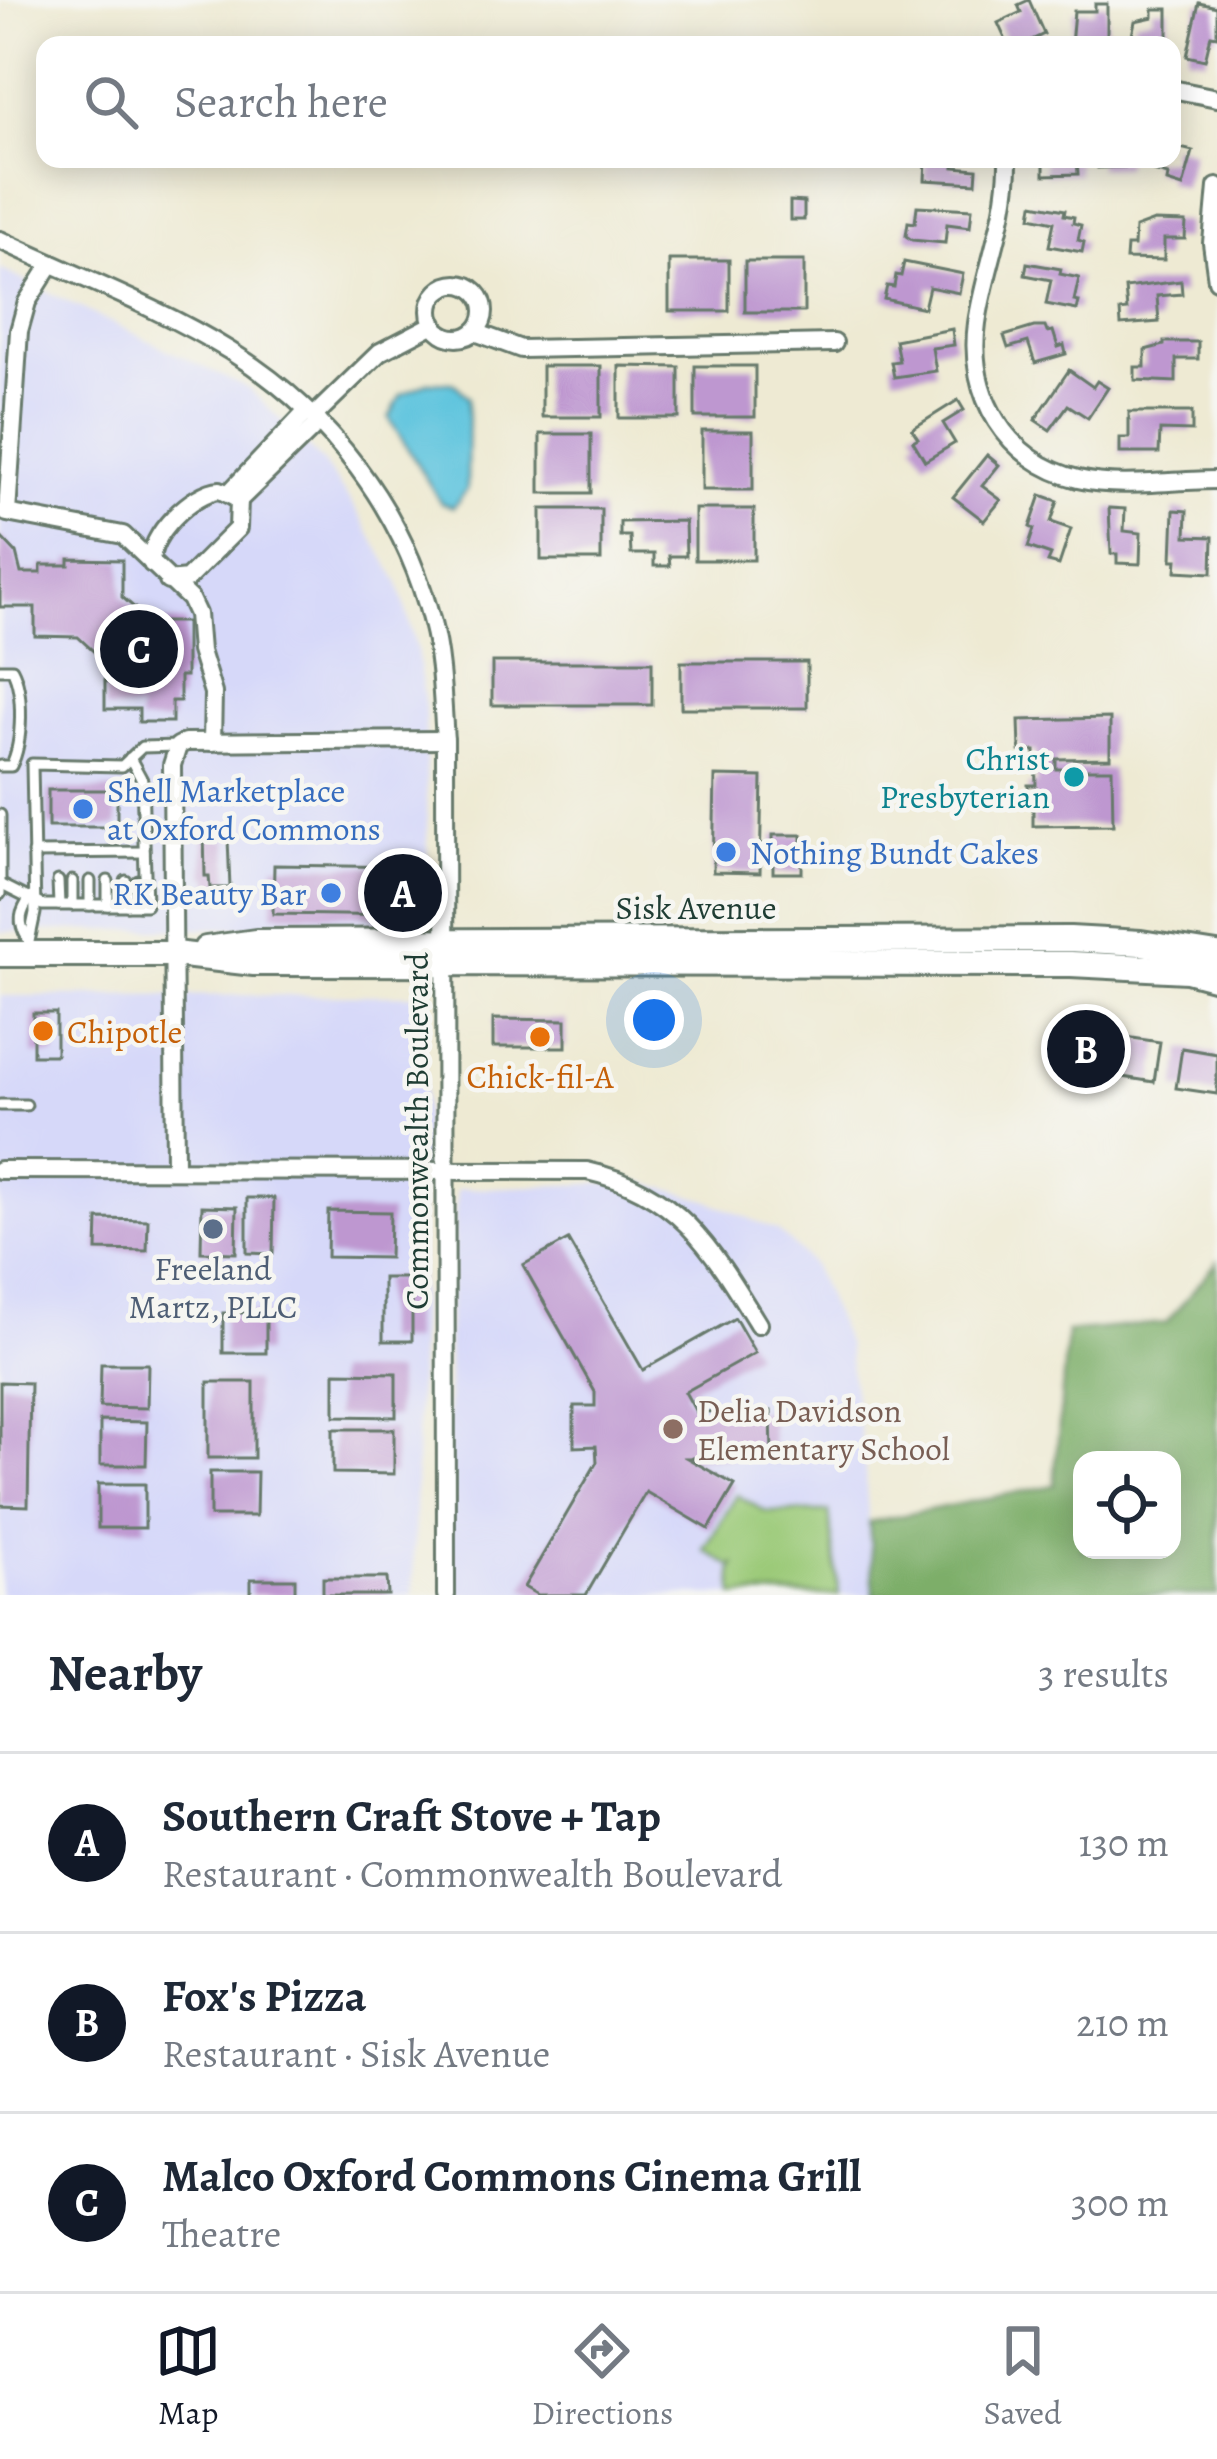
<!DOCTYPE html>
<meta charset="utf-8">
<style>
:root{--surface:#fff;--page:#f2f2f3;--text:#1f2937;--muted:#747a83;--line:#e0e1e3;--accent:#111827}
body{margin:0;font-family:Alegreya,serif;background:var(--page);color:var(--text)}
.controls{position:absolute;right:36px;bottom:36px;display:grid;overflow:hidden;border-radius:24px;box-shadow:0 6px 30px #0003}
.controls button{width:108px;height:108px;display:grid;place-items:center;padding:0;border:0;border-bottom:3px solid var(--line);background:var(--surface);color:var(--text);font:60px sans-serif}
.you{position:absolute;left:654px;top:1020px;width:42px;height:42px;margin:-30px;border:9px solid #fff;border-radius:50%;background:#1a73e8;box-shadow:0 0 0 18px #1a73e833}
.badge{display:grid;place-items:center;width:78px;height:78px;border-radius:50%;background:var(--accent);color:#fff;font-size:39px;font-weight:700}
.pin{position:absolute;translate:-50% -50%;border:6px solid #fff;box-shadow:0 3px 12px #0006}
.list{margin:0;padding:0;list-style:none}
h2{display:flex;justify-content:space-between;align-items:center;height:156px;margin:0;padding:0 48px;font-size:51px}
h2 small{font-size:39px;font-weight:400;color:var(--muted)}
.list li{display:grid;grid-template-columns:78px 1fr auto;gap:36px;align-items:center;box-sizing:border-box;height:180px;padding:0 48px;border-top:3px solid var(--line)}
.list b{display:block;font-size:45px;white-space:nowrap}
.list p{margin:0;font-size:39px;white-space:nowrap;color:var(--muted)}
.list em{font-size:39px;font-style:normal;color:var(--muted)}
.icon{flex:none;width:66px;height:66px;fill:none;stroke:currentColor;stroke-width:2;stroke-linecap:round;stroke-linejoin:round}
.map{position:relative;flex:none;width:1217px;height:1595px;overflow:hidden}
.search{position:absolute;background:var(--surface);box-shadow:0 6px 30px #0003;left:36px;right:36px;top:36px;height:132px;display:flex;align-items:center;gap:30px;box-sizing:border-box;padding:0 42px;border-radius:24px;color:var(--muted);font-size:45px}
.sheet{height:696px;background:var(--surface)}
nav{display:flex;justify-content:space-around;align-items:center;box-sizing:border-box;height:168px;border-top:3px solid var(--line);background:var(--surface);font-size:33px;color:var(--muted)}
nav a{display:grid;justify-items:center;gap:6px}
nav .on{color:var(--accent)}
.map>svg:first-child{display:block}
.built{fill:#d6d8f9}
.green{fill:#9cca79;stroke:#5e8456;stroke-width:3}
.forest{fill:#7dae69;stroke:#4e764e;stroke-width:3;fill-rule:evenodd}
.water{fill:#60c5de;stroke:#408189;stroke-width:3}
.building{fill:#be97d0}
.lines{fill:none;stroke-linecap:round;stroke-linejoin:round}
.lane-casing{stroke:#677a6c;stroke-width:15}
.street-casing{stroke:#677a6c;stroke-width:22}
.secondary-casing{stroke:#677a6c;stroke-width:30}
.lane{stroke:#fff;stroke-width:9}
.street{stroke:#fff;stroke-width:16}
.secondary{stroke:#fff;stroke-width:24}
.culture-dot{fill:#0f9aa8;stroke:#f6f6f2;stroke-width:4.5}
.shop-dot{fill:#3f7fe0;stroke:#f6f6f2;stroke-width:4.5}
.food-dot{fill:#e8710a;stroke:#f6f6f2;stroke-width:4.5}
.service-dot{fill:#5c6f8a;stroke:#f6f6f2;stroke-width:4.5}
.education-dot{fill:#8d6e63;stroke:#f6f6f2;stroke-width:4.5}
.labels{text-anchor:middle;stroke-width:9;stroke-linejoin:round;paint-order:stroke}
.culture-label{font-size:33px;fill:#0d838f;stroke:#f6f6f2;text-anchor:end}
.shop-label{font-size:33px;fill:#366cbe;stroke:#f6f6f2;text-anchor:start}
.street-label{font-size:33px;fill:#1f3d34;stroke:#f6f6f2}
.food-label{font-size:33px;fill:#c56008;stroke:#f6f6f2;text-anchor:start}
.service-label{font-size:33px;fill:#4e5e75;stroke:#f6f6f2}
.education-label{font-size:33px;fill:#785e54;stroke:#f6f6f2;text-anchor:start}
</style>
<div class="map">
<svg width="1217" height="1595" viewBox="0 0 1217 1595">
<rect width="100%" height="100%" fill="#f6f6f2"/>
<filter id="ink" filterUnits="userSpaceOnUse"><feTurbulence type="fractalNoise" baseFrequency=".00833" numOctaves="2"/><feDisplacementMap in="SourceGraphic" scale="24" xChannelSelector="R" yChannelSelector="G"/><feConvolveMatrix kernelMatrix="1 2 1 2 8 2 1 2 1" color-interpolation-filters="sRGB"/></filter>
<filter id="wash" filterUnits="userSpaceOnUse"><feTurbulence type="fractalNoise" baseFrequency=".004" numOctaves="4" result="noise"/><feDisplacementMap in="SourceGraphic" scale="48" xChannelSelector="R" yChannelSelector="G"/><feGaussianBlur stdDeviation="2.7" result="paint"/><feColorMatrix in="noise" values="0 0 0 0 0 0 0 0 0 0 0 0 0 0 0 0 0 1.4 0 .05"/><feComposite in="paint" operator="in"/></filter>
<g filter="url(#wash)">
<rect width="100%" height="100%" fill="#eeead3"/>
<g class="built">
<path d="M0,269l249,120 73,72 36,52 40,68 19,69 8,57 4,217 -429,8z"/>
<path d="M427,995l-14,600h-413v-599z"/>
<path d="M644,1182l63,18 71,31 34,33 35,81 17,111 10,139h-427l1,-265 9,-141z"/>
</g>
<path class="green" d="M737,1495l29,17h63l10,83h-105l-2,-24 4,-8 -4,4 -28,-17z"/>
<path class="forest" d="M1217,1262v333h-343l-5,-73 185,-37 13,-153 99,-9zM1082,1460h90v90h-90z"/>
<path class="water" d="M429,382l25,1 14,14 -1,93 -14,17 -12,-4 -52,-85 12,-23z"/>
<g id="blocks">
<g class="building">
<path d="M1029,0l15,34 -23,11h-13l-10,-22 23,-11 -3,-7z"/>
<path d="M1199,3l18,4v29l-6,-1 -6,25 -18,-4z"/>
<path d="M1095,4h12v36h-23v5h-13l3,-34h21z"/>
<path d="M1153,9h15v36h-38l5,-24 18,-4z"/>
<path d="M1172,146l21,5 -10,36 -16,-5 1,-7 -15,-4 2,-8 -10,-2 27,-2z"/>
<path d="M926,159h29l-1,8 23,2 -1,14 -51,-3z"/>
<path d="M1044,159h33l1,15 -34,1z"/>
<path d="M1098,159h28v8l-28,1z"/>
<path d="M790,201l14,1v18h-14z"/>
<path d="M1033,204l32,6 -1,5 10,2 -1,6 8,2 -3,15 6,2 -2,10 -33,-6 5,-24 -23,-5z"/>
<path d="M917,206l55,3 -2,18 -23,-3 -2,19 -33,-3 -6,-4 2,-14 7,1z"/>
<path d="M1154,221l32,1 -1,17h-21v21l-38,-1 1,-13h7l1,-18z"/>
<rect x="669" y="260" width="60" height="51"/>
<rect x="745" y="261" width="59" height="51"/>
<path d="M904,262l59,12 -4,19 -30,-6 -5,21 -40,-9 3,-13 7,1 2,-12 5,1z"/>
<path d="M1027,263l34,6 -1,5 19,4 -5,23 5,1 -2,8 -31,-6 5,-24 -26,-5z"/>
<path d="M1181,281l1,13 -25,2 2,26 -38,3 -1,-14 7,-1 -2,-22z"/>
<path d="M1034,327h11l2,5 6,-1 5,16 6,-2 2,9 -31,9 -7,-21 -20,6 -4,-12z"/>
<path d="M952,329l2,16 -22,3 4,23 -42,6 -3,-15 8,-1 -4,-21z"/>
<path d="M1164,342h34v17h-22v23l-41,-2v-13h10v-17l19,-5z"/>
<rect x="542" y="366" width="59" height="51"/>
<path d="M619,366l60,1v51h-60z"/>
<rect x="695" y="366" width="60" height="51"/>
<path d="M1069,370l24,17 4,-6 11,7 -20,30 -20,-13 -18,25 -15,-10z"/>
<path d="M958,400l6,10 -21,13 12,20 -30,18 -12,-20 5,-3 -6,-9z"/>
<path d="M1129,412h63v19l-32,-1 -1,23h-39v-15h9z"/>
<rect x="702" y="431" width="51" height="59"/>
<rect x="540" y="434" width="51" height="59"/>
<path d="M987,455l12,10 -17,21 19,14 -17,21 -31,-24z"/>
<path d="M1041,495l17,6 -7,21 20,7 -12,36 -11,-3 3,-7 -23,-8 6,-18 -4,-2z"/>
<path d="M1109,508l16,1 -1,22 17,2 -1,31 -23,-1v-9h-6z"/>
<rect x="541" y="509" width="60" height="51"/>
<rect x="695" y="509" width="59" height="51"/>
<path d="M1174,510l13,1 -1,25 27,1 -1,36 -36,-2 1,-11h-5z"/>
<path d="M685,521l1,35h-17l1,10h-16v-12h-23l-1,-18h-10v-14z"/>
<path d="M0,536l16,17 5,20h20v-8h28v-6l53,1v37l29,25h35v54h-6v25h-8v21h-33v-13h-34v-47l-27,-25 -43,-1v-29h-35z"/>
<rect x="492" y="662" width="160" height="43"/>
<rect x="681" y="662" width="126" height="46"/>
<path d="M1110,718v40l-54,1v10h56l1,56 -80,1v-32h-5v-9h8l-1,-34h-15l-1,-31z"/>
<path d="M715,776l47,1 -2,96 -47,-1z"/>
<rect x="48" y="790" width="69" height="37"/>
<path d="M218,831l1,8h9l2,49h-20l-1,-12h-4l-1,-44z"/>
<rect x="773" y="835" width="29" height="38"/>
<path d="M274,865l136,2 -1,49 -136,-2z"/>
<rect x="33" y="1013" width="23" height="42"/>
<path d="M493,1019l73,1v27h-73z"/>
<path d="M1085,1031l75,11 -6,40 -75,-12z"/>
<path d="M1182,1048l35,6v40l-41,-6z"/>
<path d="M247,1198h27l-1,56 -26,-1z"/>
<path d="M202,1206l35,1 -1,46 -35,-1z"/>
<path d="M328,1211l62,1 -1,46 -62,-1z"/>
<path d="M98,1219l50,1 -1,31 -50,-1z"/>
<path d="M568,1240l75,130 92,-52 20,35 -70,39 11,20 75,-1 1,46 -85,1 48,27 -26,44 -63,-37 -60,103h-48l-14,-8 73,-125 -1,-16 -22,1v-41h21v-14l-72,-127z"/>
<rect x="383" y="1278" width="29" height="63"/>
<rect x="223" y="1313" width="43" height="40"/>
<path d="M101,1364h47l-1,44 -47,-1z"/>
<path d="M335,1372l61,1v44l-61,-1z"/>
<path d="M0,1382l30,1 -2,123 -28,-1z"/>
<rect x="208" y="1382" width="46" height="76"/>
<path d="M100,1421l47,1 -1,43h-46z"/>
<path d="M333,1429h61v45l-61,-1z"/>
<path d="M210,1472h47l-1,44h-46z"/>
<rect x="98" y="1484" width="47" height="44"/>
<path d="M323,1578h64l1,17h-65z"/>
<rect x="251" y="1579" width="44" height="16"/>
</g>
</g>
</g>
<g filter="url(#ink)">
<use href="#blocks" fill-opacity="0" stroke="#677a6c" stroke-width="3"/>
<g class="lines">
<defs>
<g id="lane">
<path d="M0,669h12c12,22 11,74 -1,97h-11"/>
<path d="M0,815v79"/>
<path d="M33,853l111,-1"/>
<path d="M58,881l1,24"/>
<path d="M72,881v24"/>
<path d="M90,881v24"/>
<path d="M108,881v24"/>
<path d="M126,881l1,24"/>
<path d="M138,881l1,24"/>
<path d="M0,884l42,21h104l-4,-125 -12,-22"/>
<path d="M28,939c-11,-17 -8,-27 3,-42"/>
<path d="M27,951l8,-38 -3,-149 90,2 20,-19 36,-1"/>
<path d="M0,1105h26"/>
</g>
<g id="street">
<path d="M1172,89l45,9"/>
<path d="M1008,159c1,56 -23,109 -31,164 -10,72 29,138 101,156 42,10 95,1 139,1"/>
<path d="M1217,187l-5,56 5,37"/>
<path d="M0,240c76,36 159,67 230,111 99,61 174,159 202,272 10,38 10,78 13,117l1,855"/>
<path d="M51,264l-24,38 -8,29 -12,182 116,22 67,64 7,15 3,37 13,42 -1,49"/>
<circle cx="457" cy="311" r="27"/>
<path d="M475,332l46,17 313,-6"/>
<path d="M314,416l66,-64 54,-28"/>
<path d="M230,492l77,-81"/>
<path d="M239,500l80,-78"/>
<path d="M152,564c-6,-27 42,-73 68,-74l19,10 -1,28 -51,51 -19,2"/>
<path d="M175,1169l-3,-404 6,-19 8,-4 259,-2"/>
<path d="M0,1170l587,1c91,20 125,78 171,153"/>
</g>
<g id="secondary">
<path d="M206,949l50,-7 814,-3 71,4 76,12"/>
<path d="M0,954h174l80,9 817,1 116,6 30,8"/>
</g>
</defs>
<use href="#lane" class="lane-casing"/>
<use href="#street" class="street-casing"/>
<use href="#secondary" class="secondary-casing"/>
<use href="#lane" class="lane"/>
<use href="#street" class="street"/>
<use href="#secondary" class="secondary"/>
</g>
</g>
<circle class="culture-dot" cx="1074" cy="777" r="12"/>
<g class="shop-dot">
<circle cx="83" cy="809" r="12"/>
<circle cx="726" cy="852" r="12"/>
<circle cx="331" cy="893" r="12"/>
</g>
<g class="food-dot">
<circle cx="43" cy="1031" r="12"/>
<circle cx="540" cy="1037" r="12"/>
</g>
<circle class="service-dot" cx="213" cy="1229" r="12"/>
<circle class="education-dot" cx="673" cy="1429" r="12"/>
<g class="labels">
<g class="culture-label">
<text x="1050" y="770">Christ<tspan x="1050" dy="38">Presbyterian</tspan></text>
</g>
<g class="shop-label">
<text x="107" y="802">Shell Marketplace<tspan x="107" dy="38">at Oxford Commons</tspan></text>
<text x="750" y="864">Nothing Bundt Cakes</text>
<text x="307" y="905" text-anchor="end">RK Beauty Bar</text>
</g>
<g class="street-label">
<text x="696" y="919">Sisk Avenue</text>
<text transform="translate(416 1131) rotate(-90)" y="12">Commonwealth Boulevard</text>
</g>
<g class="food-label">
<text x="67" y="1043">Chipotle</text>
<text x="540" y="1088" text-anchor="middle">Chick-fil-A</text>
</g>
<g class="service-label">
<text x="213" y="1280">Freeland<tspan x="213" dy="38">Martz, PLLC</tspan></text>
</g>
<g class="education-label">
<text x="697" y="1422">Delia Davidson<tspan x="697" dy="38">Elementary School</tspan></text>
</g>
</g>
</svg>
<div class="controls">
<button><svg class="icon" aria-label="locate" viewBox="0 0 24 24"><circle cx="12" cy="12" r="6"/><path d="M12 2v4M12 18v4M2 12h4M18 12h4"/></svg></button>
</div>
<div class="you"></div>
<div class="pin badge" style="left:403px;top:893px">A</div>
<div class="pin badge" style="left:1086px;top:1049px">B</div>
<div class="pin badge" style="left:139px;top:649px">C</div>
<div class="search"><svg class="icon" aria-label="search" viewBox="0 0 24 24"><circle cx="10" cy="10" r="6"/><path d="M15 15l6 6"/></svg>Search here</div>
</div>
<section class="sheet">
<h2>Nearby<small>3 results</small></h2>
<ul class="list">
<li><span class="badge">A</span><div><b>Southern Craft Stove + Tap</b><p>Restaurant · Commonwealth Boulevard</p></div><em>130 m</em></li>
<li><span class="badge">B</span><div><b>Fox's Pizza</b><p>Restaurant · Sisk Avenue</p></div><em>210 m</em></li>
<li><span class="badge">C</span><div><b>Malco Oxford Commons Cinema Grill</b><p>Theatre</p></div><em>300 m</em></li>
</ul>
</section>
<nav>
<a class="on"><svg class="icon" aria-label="map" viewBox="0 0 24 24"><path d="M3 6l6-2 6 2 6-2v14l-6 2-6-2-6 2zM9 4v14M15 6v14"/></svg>Map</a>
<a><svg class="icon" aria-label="directions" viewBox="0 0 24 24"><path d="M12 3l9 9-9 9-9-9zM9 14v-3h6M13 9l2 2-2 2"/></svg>Directions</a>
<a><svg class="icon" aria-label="saved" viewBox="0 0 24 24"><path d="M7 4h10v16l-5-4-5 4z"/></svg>Saved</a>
</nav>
